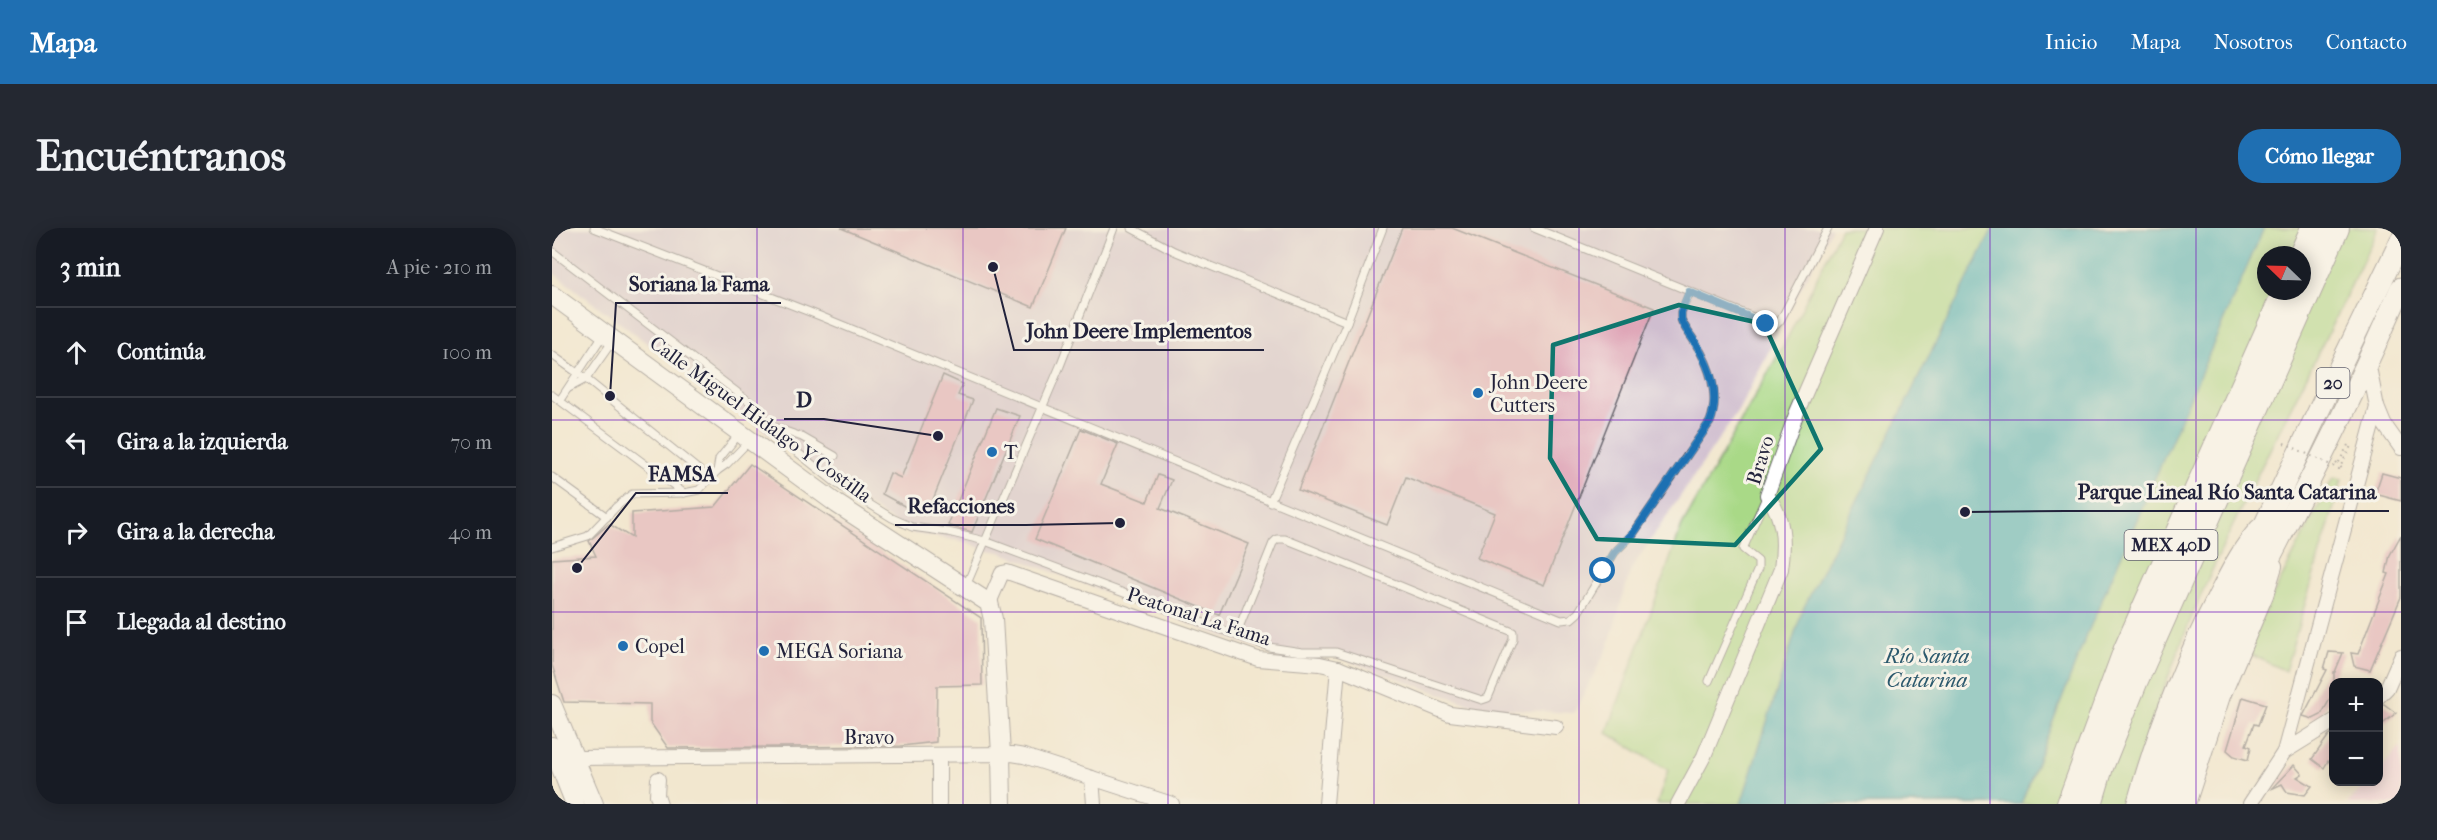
<!DOCTYPE html>
<html lang="es">
<meta charset="utf-8">
<style>
:root{--surface:#171b24;--page:#242831;--text:#f1f3f6;--muted:#9ea1a6;--line:#363941;--accent:#1f6fb2}
body{margin:0;font-family:"IM FELL French Canon",serif;background:var(--page);color:var(--text)}
.controls{position:absolute;right:18px;bottom:18px;display:grid;overflow:hidden;border-radius:12px;box-shadow:0 3px 15px #0003}
.controls button{width:54px;height:54px;display:grid;place-items:center;padding:0;border:0;border-bottom:2px solid var(--line);background:var(--surface);color:var(--text);font:30px sans-serif}
.compass{position:absolute;left:1705px;top:18px;width:54px;height:54px;border-radius:50%;background:var(--surface);box-shadow:0 3px 15px #0003;rotate:293deg}
.stop{position:absolute;width:18px;height:18px;margin:-14px;border:4px solid #1f6fb2;border-radius:50%;background:#fff}
.stop.end{background:#1f6fb2;border-color:#fff;box-shadow:0 2px 6px #0008}
.list{margin:0;padding:0;list-style:none}
h2{display:flex;justify-content:space-between;align-items:center;height:78px;margin:0;padding:0 24px;font-size:26px}
h2 small{font-size:20px;font-weight:400;color:var(--muted)}
.list li{display:grid;grid-template-columns:39px 1fr auto;gap:18px;align-items:center;box-sizing:border-box;height:90px;padding:0 24px;border-top:2px solid var(--line)}
.list b{display:block;font-size:22px;white-space:nowrap}
.list em{font-size:20px;font-style:normal;color:var(--muted)}
.icon{flex:none;width:33px;height:33px;fill:none;stroke:currentColor;stroke-width:2;stroke-linecap:round;stroke-linejoin:round}
.map{position:relative;flex:none;width:1849px;height:576px;overflow:hidden;border-radius:24px}
header{display:flex;align-items:center;gap:36px;box-sizing:border-box;height:84px;padding:0 30px;background:var(--accent);color:#fff}
header strong{font-size:28px}
nav{display:flex;gap:33px;margin-inline-start:auto;font-size:21px}
.intro{display:flex;align-items:center;justify-content:space-between;box-sizing:border-box;height:144px;padding:0 36px}
h1{margin:0;font-size:42px}
.button{padding:15px 27px;border-radius:24px;background:var(--accent);color:#fff;font-size:21px;font-weight:700}
main{display:flex;gap:36px;padding:0 36px}
aside{flex:1;background:var(--surface);border-radius:24px;box-shadow:0 3px 15px #0003}
.map>svg:first-child{display:block}
.built{fill:#f3cfe0}
.industrial{fill:#cfbdcf}
.green{fill:#a9d987;stroke:#667e61;stroke-width:1.5;fill-rule:evenodd}
.water{fill:#3bacb7;stroke:#2e6779;stroke-width:1.5}
.building{fill:#dd9fb3}
.lines{fill:none;stroke-linecap:round;stroke-linejoin:round}
.lane-casing{stroke:#6b676f;stroke-width:9}
.street-casing{stroke:#6b676f;stroke-width:16}
.secondary-casing{stroke:#6b676f;stroke-width:20}
.primary-casing{stroke:#6b676f;stroke-width:23}
.highway-casing{stroke:#6b676f;stroke-width:26}
.path{stroke:#6b676f;stroke-width:2;stroke-dasharray:1.5 4.5;stroke-linecap:butt}
.lane{stroke:#fff;stroke-width:7}
.street{stroke:#fff;stroke-width:14}
.secondary{stroke:#fff;stroke-width:18}
.primary{stroke:#fff;stroke-width:21}
.highway{stroke:#fff;stroke-width:24}
.path-bridge{stroke:#6b676f;stroke-width:2;stroke-dasharray:1.5 4.5;stroke-linecap:butt}
.route{stroke:#1f6fb2;stroke-width:8}
.marked{fill:none;stroke:#0f766e;stroke-width:4.5;stroke-linejoin:round}
.grid{fill:none;stroke:#7b2cbf;stroke-width:1.5;stroke-opacity:0.55}
.poi-dot{fill:#1f6fb2;stroke:#f7f3e8;stroke-width:2}
.labels{text-anchor:middle;stroke-width:6;stroke-linejoin:round;paint-order:stroke}
.shield{fill:#f7f3e8;stroke:#62616f;stroke-width:1.5}
.shield-label{font-size:18px;font-weight:bold;fill:#22223b}
.poi-label{font-size:20px;fill:#22223b;stroke:#f7f3e8;text-anchor:start}
.street-label{font-size:20px;fill:#22223b;stroke:#f7f3e8}
.water-label{font-size:21px;font-style:italic;fill:#2c596d;stroke:#f7f3e8}
.leader{fill:none;stroke:#22223b;stroke-width:2}
.callout-dot{fill:#22223b;stroke:#f7f3e8;stroke-width:2}
.callout-label{font-size:21px;text-anchor:middle;font-weight:bold;fill:#22223b;stroke:#f7f3e8;stroke-width:6;stroke-linejoin:round;paint-order:stroke}
</style>
<header>
<strong>Mapa</strong>
<nav><a>Inicio</a><a>Mapa</a><a>Nosotros</a><a>Contacto</a></nav>
</header>
<div class="intro"><h1>Encuéntranos</h1><a class="button">Cómo llegar</a></div>
<main>
<aside>
<h2>3 min<small>A pie · 210 m</small></h2>
<ul class="list">
<li><svg class="icon" aria-label="ahead" viewBox="0 0 24 24"><path d="M12 20V5M6 11l6-6 6 6"/></svg><div><b>Continúa</b></div><em>100 m</em></li>
<li><svg class="icon" aria-label="left" viewBox="0 0 24 24"><path d="M17 20v-9H6M10 6l-5 5 5 5"/></svg><div><b>Gira a la izquierda</b></div><em>70 m</em></li>
<li><svg class="icon" aria-label="right" viewBox="0 0 24 24"><path d="M7 20v-9h11M14 6l5 5-5 5"/></svg><div><b>Gira a la derecha</b></div><em>40 m</em></li>
<li><svg class="icon" aria-label="arrive" viewBox="0 0 24 24"><path d="M6 21V4h12l-3 4 3 4H6"/></svg><div><b>Llegada al destino</b></div></li>
</ul>
</aside>
<div class="map">
<svg width="1849" height="576" viewBox="0 0 1849 576">
<rect width="100%" height="100%" fill="#f7f3e8"/>
<filter id="ink" filterUnits="userSpaceOnUse"><feTurbulence type="fractalNoise" baseFrequency=".0167" numOctaves="2"/><feDisplacementMap in="SourceGraphic" scale="12" xChannelSelector="R" yChannelSelector="G"/><feConvolveMatrix kernelMatrix="1 2 1 2 8 2 1 2 1" color-interpolation-filters="sRGB"/></filter>
<filter id="wash" filterUnits="userSpaceOnUse"><feTurbulence type="fractalNoise" baseFrequency=".008" numOctaves="4" result="noise"/><feDisplacementMap in="SourceGraphic" scale="24" xChannelSelector="R" yChannelSelector="G"/><feGaussianBlur stdDeviation="1.35" result="paint"/><feColorMatrix in="noise" values="0 0 0 0 0 0 0 0 0 0 0 0 0 0 0 0 0 1.4 0 .05"/><feComposite in="paint" operator="in"/></filter>
<g filter="url(#wash)">
<rect width="100%" height="100%" fill="#f2e7cf"/>
<path class="built" d="M1849,518v58h-54l21,-22h10l1,-12z"/>
<path class="industrial" d="M0,0h1280l-94,183 -107,158 -23,78 -34,66 -96,-6 -144,-51 -37,-1 -36,-6 -51,-17 -210,-80 -18,-3 -14,-7 -58,-9 -75,-49 -283,-212z"/>
<g class="green">
<path d="M1289,0h537c-55,122 -120,238 -174,360 -31,70 -55,144 -81,216h-466l11,-34 -61,-37 75,-207 105,-187zM1714,27h36v36h-36z"/>
<path d="M1781,250l9,2 -57,191 -37,-18 11,-31z"/>
</g>
<path class="water" d="M1441,0h271l-179,411 -64,165h-280l61,-193z"/>
<g id="blocks">
<g class="building">
<path d="M289,0h225l-33,79z"/>
<path d="M850,0h50l202,80 -110,277 -67,-27 18,-45 -89,-36 -19,48 -89,-35z"/>
<path d="M391,147l20,9 -5,11 15,5 -45,112 -22,-5 -24,-13 8,-21 11,5z"/>
<path d="M444,180l24,8 -48,116 -15,-4 -9,-3z"/>
<path d="M529,201l37,15 -17,40 46,18 11,-27 14,5 -12,28 89,36 -30,71 -184,-76z"/>
<path d="M198,236l231,154 1,67 -45,1 -1,56 -35,4 -233,2 -18,-26v-18l-86,-2 -12,-37v-106l44,-3 -7,-15 20,-17 23,14v-25l83,-6z"/>
<path d="M1830,245l19,5v23l-26,-7z"/>
<path d="M1849,307v62l-31,73 -16,-4 -3,-13 7,1 31,-80 -3,-1 4,-18z"/>
<path d="M1777,424l14,1 -8,19h-1v20l-13,23 -8,4 -10,-3 24,-46 -3,-1z"/>
<path d="M1691,469l23,7 -8,21 -4,-1 -8,21 5,2 -3,13 -14,-4 -7,-6z"/>
<path d="M1832,476l12,9 -17,14v-21z"/>
<path d="M1782,504v32l-6,-3 -4,7 -12,-9 17,-24z"/>
<path d="M1742,537l8,9 -5,3 15,9 -7,9 -18,-3 -5,-8 -11,5z"/>
</g>
</g>
</g>
<g filter="url(#ink)">
<use href="#blocks" fill-opacity="0" stroke="#6b676f" stroke-width="1.5"/>
<g class="lines">
<defs>
<g id="lane">
<path d="M42,0l226,88 741,304 10,-1 7,-6 37,-61 18,-18 77,-112c10,-26 0,-56 -14,-78 -5,-9 -12,-16 -15,-25v-7l9,-20"/>
<path d="M579,0l43,23 173,71"/>
<path d="M982,0l241,98 5,-5 48,-93"/>
<path d="M0,23l198,151 18,23 19,19 50,40 55,34 20,9 36,5 37,9 251,94"/>
<path d="M0,127l34,24 124,100"/>
<path d="M17,160l17,-9 26,-37"/>
<path d="M0,167l132,98"/>
<path d="M8,172l43,-65"/>
<path d="M216,197l34,12 33,19"/>
<path d="M165,243l2,-12 20,-25"/>
<path d="M0,249l55,40"/>
<path d="M718,274l77,-180 36,-94"/>
<path d="M725,311h8l25,10 203,83v7l-25,59 -6,2 -146,-48h-34l-33,-5 -33,-12 37,-92z"/>
<path d="M0,319l36,-11 28,-29 16,-13 52,-1 15,-3 18,-19 10,-7 22,-23"/>
<path d="M414,358l94,-220 54,-138"/>
<path d="M1157,453l49,-112v-8l-15,-12 24,-54"/>
</g>
<g id="street">
<path d="M1816,134l9,45 7,17 17,24"/>
<path d="M437,375l13,-30 5,-1 251,87 62,5 18,4 112,46 106,13"/>
<path d="M1826,469l9,-9 14,-32"/>
<path d="M1732,524l93,-345"/>
<path d="M387,528v48"/>
<path d="M15,533l9,-3 436,-4 12,2 148,48"/>
<path d="M540,550l2,26"/>
<path d="M106,551l-1,16 3,9"/>
<path d="M774,576l12,-136"/>
<path d="M1126,576l26,-48 77,-187c4,-28 3,-51 -14,-74l30,-83 80,-184"/>
<path d="M1698,576l34,-52 50,-31"/>
</g>
<g id="secondary">
<path d="M0,67l285,209 152,99 4,16 8,135 1,50"/>
<path d="M0,476l42,100"/>
<path d="M0,518l23,58"/>
<path d="M1584,576c20,-72 46,-140 80,-206 13,-25 24,-49 43,-70"/>
<path d="M1634,576l35,-108 43,-101 9,-29"/>
</g>
<g id="primary">
<path d="M1600,576c22,-81 56,-156 91,-232 50,-111 105,-221 158,-332"/>
<path d="M1616,576c26,-108 81,-205 131,-303 37,-70 70,-141 102,-213"/>
</g>
<g id="highway">
<path d="M1749,27l12,-27"/>
<path d="M1517,576l57,-155 159,-358"/>
<path d="M1538,576l11,-37 35,-87 201,-452"/>
</g>
</defs>
<use href="#lane" class="lane-casing"/>
<use href="#street" class="street-casing"/>
<use href="#secondary" class="secondary-casing"/>
<use href="#primary" class="primary-casing"/>
<use href="#highway" class="highway-casing"/>
<path class="path" d="M1784,235l9,8"/>
<use href="#lane" class="lane"/>
<use href="#street" class="street"/>
<use href="#secondary" class="secondary"/>
<use href="#primary" class="primary"/>
<use href="#highway" class="highway"/>
<path class="path-bridge" d="M1732,215l55,26 12,-23 -3,-1 -10,19"/>
</g>
</g>
<g class="lines" filter="url(#ink)">
<path class="route" d="M1051,343l12,-19 18,-18 77,-112c10,-26 0,-55 -14,-78 -5,-9 -12,-16 -15,-25v-7l8,-20 77,32"/>
</g>
<path d="M0 0H1849V576H0ZM1127,77l85,19 57,125 -86,96 -138,-6 -47,-81 3,-113z" fill="#f2e7cf" fill-opacity=".55" fill-rule="evenodd"/>
<path class="marked" d="M1127,77l85,19 57,125 -86,96 -138,-6 -47,-81 3,-113z"/>
<path class="grid" d="M205,0v576M411,0v576M616,0v576M822,0v576M1027,0v576M1233,0v576M1438,0v576M1644,0v576M0,192h1849M0,384h1849"/>
<g class="poi-dot">
<circle cx="926" cy="165" r="6"/>
<circle cx="440" cy="224" r="6"/>
<circle cx="71" cy="418" r="6"/>
<circle cx="212" cy="423" r="6"/>
</g>
<g class="labels">
<g class="shield">
<rect x="1764.5" y="140" width="33" height="30" rx="4.5"/>
<rect x="1572.5" y="302" width="93" height="30" rx="4.5"/>
</g>
<g class="shield-label">
<text x="1781" y="161">20</text>
<text x="1619" y="323">MEX 40D</text>
</g>
<g class="poi-label">
<text x="938" y="161">John Deere<tspan x="938" dy="23">Cutters</tspan></text>
<text x="452" y="231">T</text>
<text x="83" y="425">Copel</text>
<text x="224" y="430">MEGA Soriana</text>
</g>
<g class="street-label">
<text transform="translate(209 191) rotate(36)" y="7">Calle Miguel Hidalgo Y Costilla</text>
<text transform="translate(1208 232) rotate(-73)" y="7">Bravo</text>
<text transform="translate(647 388) rotate(18)" y="7">Peatonal La Fama</text>
<text x="317" y="516">Bravo</text>
</g>
<g class="water-label">
<text x="1375" y="435">Río Santa<tspan x="1375" dy="24">Catarina</tspan></text>
</g>
</g>
<path class="leader" d="M58 168L64 75H229M441 39L462 122H712M386 208L272 191H232M25 340L84 265H176M1413 284L1514 283H1837M568 295L474 297H343"/>
<g class="callout-dot">
<circle cx="58" cy="168" r="6"/>
<circle cx="441" cy="39" r="6"/>
<circle cx="386" cy="208" r="6"/>
<circle cx="25" cy="340" r="6"/>
<circle cx="1413" cy="284" r="6"/>
<circle cx="568" cy="295" r="6"/>
</g>
<g class="callout-label">
<text x="147" y="63">Soriana la Fama</text>
<text x="587" y="110">John Deere Implementos</text>
<text x="252" y="179">D</text>
<text x="130" y="253">FAMSA</text>
<text x="1675" y="271">Parque Lineal Río Santa Catarina</text>
<text x="409" y="285">Refacciones</text>
</g>
</svg>
<div class="controls">
<button>+</button>
<button>−</button>
</div>
<svg class="compass" viewBox="-18 -18 36 36"><path d="M0-13l5 13h-10z" fill="#e53935"/><path d="M0 13l5-13h-10z" fill="#9ea1a6"/></svg>
<div class="stop" style="left:1051px;top:343px"></div>
<div class="stop end" style="left:1214px;top:96px"></div>
</div>
</main>
